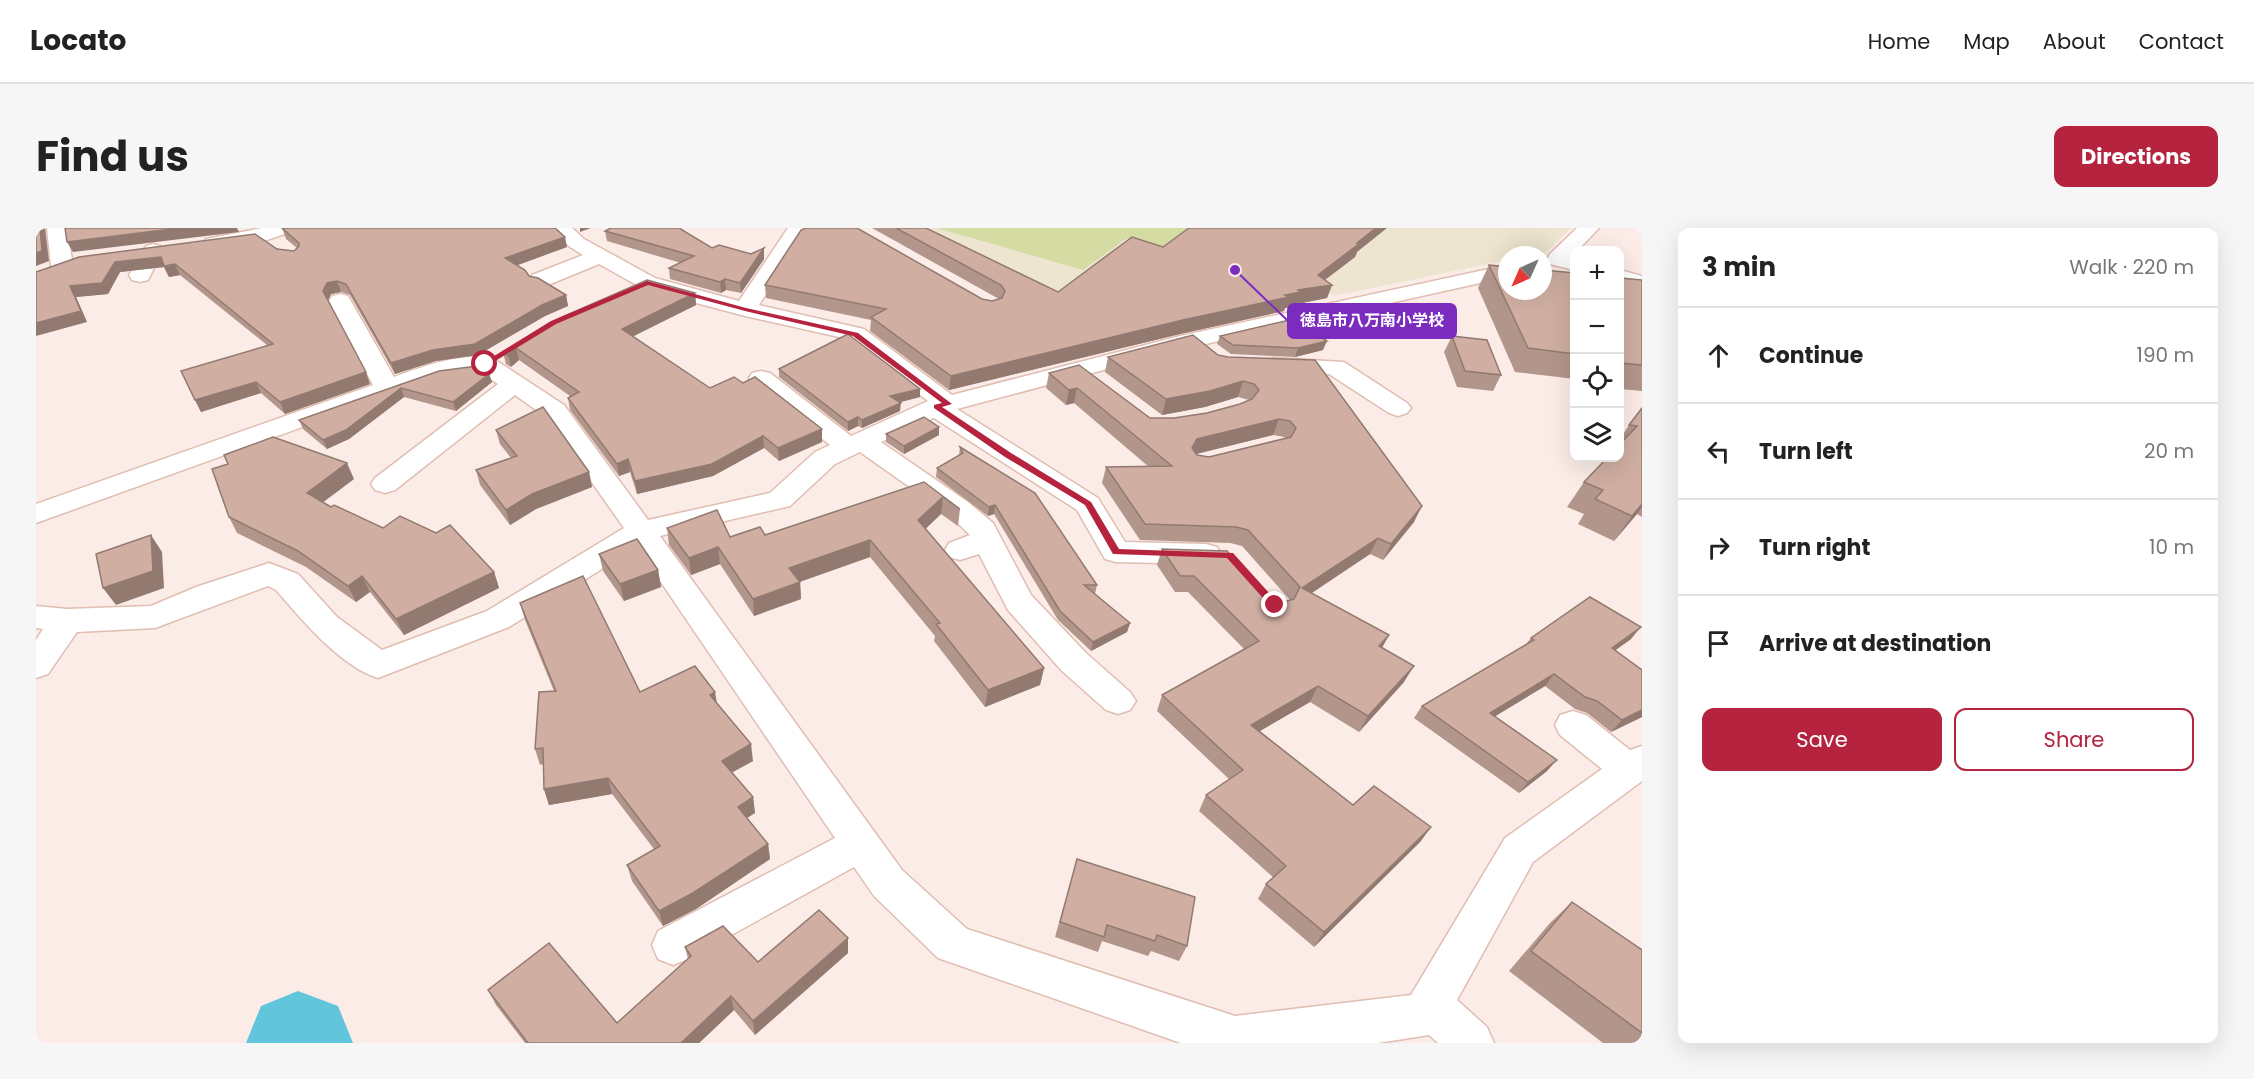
<!DOCTYPE html>
<meta charset="utf-8">
<style>
:root{--surface:#fff;--page:#f6f6f6;--text:#222;--muted:#767676;--line:#e0e0e0;--accent:#b5233f}
body{margin:0;font-family:Poppins,"Noto Sans JP",sans-serif;background:var(--page);color:var(--text)}
.controls{position:absolute;right:18px;top:18px;display:grid;overflow:hidden;border-radius:12px;box-shadow:0 6px 24px #0002}
.controls button{width:54px;height:54px;display:grid;place-items:center;padding:0;border:0;border-bottom:2px solid var(--line);background:var(--surface);color:var(--text);font:30px sans-serif}
.compass{position:absolute;left:1462px;top:18px;width:54px;height:54px;border-radius:50%;background:var(--surface);box-shadow:0 6px 24px #0002;rotate:225deg}
.stop{position:absolute;width:18px;height:18px;margin:-14px;border:4px solid #b5233f;border-radius:50%;background:#fff}
.stop.end{background:#b5233f;border-color:#fff;box-shadow:0 2px 6px #0008}
.list{margin:0;padding:0;list-style:none}
h2{display:flex;justify-content:space-between;align-items:center;height:78px;margin:0;padding:0 24px;font-size:26px}
h2 small{font-size:20px;font-weight:400;color:var(--muted)}
.list li{display:grid;grid-template-columns:39px 1fr auto;gap:18px;align-items:center;box-sizing:border-box;height:96px;padding:0 24px;border-top:2px solid var(--line)}
.list b{display:block;font-size:22px;white-space:nowrap}
.list em{font-size:20px;font-style:normal;color:var(--muted)}
.actions{display:flex;gap:12px;padding:18px 24px}
.actions a{flex:1;padding:14px 0;border:2px solid var(--accent);border-radius:12px;text-align:center;font-size:21px;color:var(--accent)}
.actions .main{background:var(--accent);color:#fff}
.icon{flex:none;width:33px;height:33px;fill:none;stroke:currentColor;stroke-width:2;stroke-linecap:round;stroke-linejoin:round}
.map{position:relative;flex:none;width:1606px;height:815px;overflow:hidden;border-radius:12px}
header{display:flex;align-items:center;gap:36px;box-sizing:border-box;height:84px;padding:0 30px;background:var(--surface);border-bottom:2px solid var(--line)}
header strong{font-size:28px}
nav{display:flex;gap:33px;margin-inline-start:auto;font-size:21px}
.intro{display:flex;align-items:center;justify-content:space-between;box-sizing:border-box;height:144px;padding:0 36px}
h1{margin:0;font-size:42px}
.button{padding:15px 27px;border-radius:12px;background:var(--accent);color:#fff;font-size:21px;font-weight:700}
main{display:flex;gap:36px;padding:0 36px}
aside{flex:1;background:var(--surface);border-radius:12px;box-shadow:0 6px 24px #0002}
.map>svg:first-child{display:block}
.education{fill:#eee5d0}
.green{fill:#d4dca3}
.lines{fill:none;stroke-linecap:round;stroke-linejoin:round}
.river{fill:#61c5dc;fill-rule:evenodd}
.minor-casing{stroke:#e0bdb1;stroke-width:3}
.minor{fill:#fff;fill-rule:evenodd}
.wall{fill:#b3968b;fill-rule:evenodd}
.shaded-wall{fill:#927a71}
.building{fill:#d0aea2;stroke:#927a71;stroke-width:1.5;fill-rule:evenodd}
.route{fill:#b5233f}
.leader{fill:none;stroke:#7b2cbf;stroke-width:2}
.callout-dot{fill:#7b2cbf;stroke:#fbece7;stroke-width:2}
.callout{fill:#7b2cbf;stroke:#7b2cbf;stroke-width:2}
.callout-label{font-size:16px;text-anchor:middle;font-weight:bold;fill:#fff}
</style>
<header>
<strong>Locato</strong>
<nav><a>Home</a><a>Map</a><a>About</a><a>Contact</a></nav>
</header>
<div class="intro"><h1>Find us</h1><a class="button">Directions</a></div>
<main>
<div class="map">
<svg width="1606" height="815" viewBox="0 0 1606 815">
<rect width="100%" height="100%" fill="#fbece7"/>
<path class="education" d="M885,0h650l-25,24 -16,3h-23v5l-173,36 -25,-15 -191,38z"/>
<path class="green" d="M901,0h254l-30,22 -34,-12 -44,32z"/>
<g class="lines">
<path class="river" d="M262,763l40,15 15,37h-107l15,-37z"/>
<defs>
<g id="minor">
<path d="M11,0h20l6,38 -3,5 -8,1 -8,-1 -3,-5z"/>
<path d="M226,0h32l-3,4c-25,8 -58,22 -85,15l-3,-4 3,-4z"/>
<path d="M514,0h22l12,11 71,39 84,23 49,-73h20l-49,77 105,24 88,66 228,-59 327,-71v12l-324,72 -226,60 141,89 27,44 81,2 11,3 4,7 -4,7 -11,3 -90,-2 -11,-3 -28,-49 -143,-92 -53,24 87,60 25,21 38,72 55,58 44,39 6,9 -6,9 -12,4 -12,-4 -44,-39 -54,-61 -29,-56 -19,6 -11,-3 -4,-7 4,-7 21,-8 -22,-21 -88,-62 -25,12 -45,42 -130,30 242,334 65,59 268,87 176,-21 94,-157 97,-69 -42,-34 -5,-10 5,-10 13,-4 13,4 44,35 12,-4v35l-109,81 -76,138 30,27 7,16h-56l-9,-8 -51,8h-197l-243,-85 -64,-62 -20,-29 -166,92 -15,6 -15,-6 -6,-14 6,-14 177,-93 -198,-291 -128,80 -131,51c-38,-12 -77,-59 -102,-88l-8,-4 -113,42 -78,4 -29,42 -12,4v-38l7,-11 -7,-1v-22l31,3 84,-3 45,-19 73,-24 29,11 39,43 45,33 105,-39 137,-83 -78,-111 -31,-22 -120,95 -10,3 -10,-3 -4,-6 4,-6 123,-94 -18,-12 -39,5 -405,146v-19l337,-119 -44,-84 3,-5 8,-2 8,2 46,81c28,-10 70,-26 100,-18l70,46 84,115 122,-27 45,-41 15,-7 -78,-62 -3,-5 3,-5 9,-2 9,2 81,63 77,-35 -80,-62 -103,-23 -101,-27 -45,-25 -51,21 -8,2 -8,-2 -3,-5 3,-5 51,-20 -13,-8z"/>
<path d="M1541,0h22l-21,22h-4l-2,7h2v13l-24,-6 -3,-5 3,-5z"/>
<path d="M117,16l7,2 3,4 -15,30 -8,2 -8,-2 -3,-5 17,-29z"/>
<path d="M1584,42l22,6v14l-22,-6z"/>
<path d="M1238,130l70,4 63,41 4,5 -4,5 -9,3 -9,-3 -60,-39 -64,-4 -3,-5 3,-5z"/>
</g>
</defs>
<use href="#minor" class="minor-casing"/>
<use href="#minor" class="minor"/>
</g>
<g class="wall">
<path d="M246,0l285,19 -50,18 12,11 37,19 2,11 -23,10 -67,39 -42,6 -41,13 -45,-79 -9,-3 -10,2 -3,7 42,83 -85,30 -24,-21 -60,19 -6,-12 72,-55 -87,-70 -11,2 -5,-10 -44,5 -12,22 -32,3 11,25 -51,-50 241,-23 17,2 3,-3 -11,-9z"/>
<path d="M836,0h54l132,64 105,-45 194,5 -2,5 -30,23 7,5 -5,13 -30,6 -1,2 -11,2 -1,3 -104,23 -231,56 -79,-59 1,-11 -105,-22 -1,-13 217,14 10,2 7,-2z"/>
<path d="M569,3l107,17 52,11 -23,34 -15,-3 -5,3 -51,-14 -1,-11 12,-5 -74,-22z"/>
<path d="M1453,37l86,8v106l-60,-7 -37,-84z"/>
<path d="M1584,50l22,2v111l-22,-2z"/>
<path d="M659,65l1,12 -63,31 77,52 112,54 -43,19 -15,-13 -51,28 -76,18 -7,-22 -11,4 -49,-66 -2,-12 2,-2 -51,-36 -8,7 -5,-3 -3,-12z"/>
<path d="M1293,103l-4,8 -1,1 -1,10 -28,7 -64,-3 -14,-10 3,-8z"/>
<path d="M1416,108l49,39 -8,16 -36,-4 -13,-35z"/>
<path d="M1182,127l10,2 186,165 -31,38 -13,-6 -58,39 77,42 -7,13 22,34 -45,50 -49,-30 -50,29 93,74 78,22 -11,15 -106,105 -56,-48 8,-15 8,-6 -75,-67 7,-16 23,-16 -72,-68 5,-16 82,-46 -56,-57h-13l-18,-27 5,-16 108,50 13,3 7,-2 -48,-54 -12,-3 -90,-3 -38,-57 4,-16h43l-75,-64 -8,2 -20,-17 3,-15 101,45h24l33,-5 33,-9 9,-4 -11,-3 -33,10 -43,8 -57,-43 3,-15zM1237,207l11,2 2,2 -77,18 -12,-2 -1,-1z"/>
<path d="M743,141l141,28 -20,5v9l-38,17 -4,-2 -10,5 -69,-54z"/>
<path d="M403,143l50,3 3,8 -36,29 -52,-14 -55,42 -22,10 -24,-20 -4,-9z"/>
<path d="M1606,180v109l-5,-3 -23,27 -36,-17 6,-10 -17,-7 17,-25 36,-24v-19l9,-14z"/>
<path d="M460,202l93,42 3,15 -56,22 -26,16 -30,-40 -4,-15 35,-12 -11,-14z"/>
<path d="M850,206l53,1 -35,19 -18,-12z"/>
<path d="M924,219l137,138 -2,9 35,29 -3,9 -36,19 -33,-31 -64,-106 -6,2 -52,-39 1,-9 22,-13z"/>
<path d="M318,251l-31,23 8,5 52,21 111,44 5,16 -95,47 -34,-43 -14,10 -50,-35 -69,-34 -8,-16z"/>
<path d="M888,254l36,27 -2,17 -17,-12 -16,15 119,139 -4,17 -55,22 -51,-66 1,-5 -65,-79 -70,25 1,17 -47,17 -34,-52 -29,11 -22,-30 -2,-17 63,9 35,-2z"/>
<path d="M563,326l59,16 3,17 -37,14 -21,-30z"/>
<path d="M484,375l120,89 77,11 36,58 -21,11 21,25 2,16 -8,5 21,26 2,15 -74,50 -33,17 -31,-45 -5,-16 27,-16 -42,-55 -63,11 -5,-16 -1,-25 -3,1 -5,-16 19,-58 -29,-71z"/>
<path d="M1495,410l100,1 -16,11 27,20v47l-31,15 -24,-19 -12,-4 -30,-23 -50,30 52,55 -28,22 -105,-75 8,-12 104,-62z"/>
<path d="M1041,631l110,87 -8,15 -28,-10 -3,5 -46,-15 -4,11 -43,-15z"/>
<path d="M1536,674l70,48v93h-39l-94,-72 41,-48z"/>
<path d="M812,710v15l-93,82 -21,-25 -35,33h-174l-29,-38 -8,-15 129,33 71,-64 -3,-12 73,15z"/>
</g>
<g class="shaded-wall">
<path d="M4,0h5l4,33 -13,5v-13z"/>
<path d="M144,0h57l2,4 -166,20 -6,-10z"/>
<path d="M544,0h11l-11,4z"/>
<path d="M1340,0h11l-30,24 -2,5 -41,31 18,-3 -5,13 -30,6 -1,2 -11,2 -1,3 -104,23 -231,56 2,-14 334,-81 13,-5z"/>
<path d="M529,9l2,10 -60,22 -2,-11z"/>
<path d="M728,20v11l-23,34 -1,-10z"/>
<path d="M125,29l14,7 5,11 -11,2 -5,-10 -44,5 -12,22 -32,3 11,25 -51,14v-13l34,-37 45,-24z"/>
<path d="M689,51l1,11 -5,3 -1,-11z"/>
<path d="M301,53l4,11 -10,2 -4,8 -4,-11 4,-8z"/>
<path d="M659,65l1,12 -72,36 -2,-12z"/>
<path d="M530,67l2,11 -23,10 -67,39 -42,6 -41,13 -4,-11 151,-58z"/>
<path d="M1293,103l-4,8 -12,3 3,-8z"/>
<path d="M1291,113l-4,9 -28,7 3,-9z"/>
<path d="M480,120l3,12 -8,7 -3,-12z"/>
<path d="M330,144l4,12 -85,30 -5,-12z"/>
<path d="M453,146l3,8 -36,29 -3,-9z"/>
<path d="M1207,153l-5,16 -33,10 -43,8 4,-16z"/>
<path d="M220,154l5,11 -60,19 -6,-12z"/>
<path d="M365,160l3,9 -55,42 -22,10 -4,-9z"/>
<path d="M1041,160l-3,15 -8,2 3,-15z"/>
<path d="M884,161v8l-31,8 1,-9z"/>
<path d="M865,175l-1,8 -38,17v-8z"/>
<path d="M822,189v9l-10,5v-9z"/>
<path d="M1243,191l-6,16 -81,20v-7l5,-9z"/>
<path d="M903,199v8l-35,19v-8z"/>
<path d="M786,201v13l-43,19 -1,-13z"/>
<path d="M727,208l1,12 -51,28 -76,18 -2,-13z"/>
<path d="M592,231l2,13 -11,4 -2,-12z"/>
<path d="M311,235l7,16 -40,30 -7,-16z"/>
<path d="M553,244l3,15 -56,22 -26,16 -4,-15 26,-16z"/>
<path d="M907,269l-2,17 -24,23 1,-17z"/>
<path d="M1606,276v3l-5,7 -23,27 18,-25z"/>
<path d="M959,277l-1,9 -6,2 1,-9z"/>
<path d="M1386,278l-8,16 -31,38 8,-16z"/>
<path d="M115,307l11,17 2,36 -48,17 -13,-17z"/>
<path d="M1342,310l-8,16 -75,50 7,-16z"/>
<path d="M834,312v17l-80,28 -1,-17z"/>
<path d="M682,319l2,17 -29,11 -2,-17z"/>
<path d="M622,342l3,17 -37,14 -4,-17z"/>
<path d="M458,344l5,16 -95,47 -8,-16z"/>
<path d="M326,348l8,16 -14,10 -8,-16z"/>
<path d="M764,354l1,17 -47,17 -1,-17z"/>
<path d="M1094,395l-3,9 -36,19 2,-9z"/>
<path d="M1605,399l-10,12 -29,21 10,-12z"/>
<path d="M1353,407l-9,16 -1,-5z"/>
<path d="M1378,438l-10,16 -45,50 9,-16z"/>
<path d="M1008,440l-4,17 -55,22 3,-17z"/>
<path d="M1518,446l-9,12 -64,39 9,-12z"/>
<path d="M1282,458l-8,16 -66,38 7,-15z"/>
<path d="M679,464l3,17 -8,-14z"/>
<path d="M1606,482v7l-31,15 11,-12z"/>
<path d="M715,516l2,17 -29,16 -2,-16z"/>
<path d="M1521,532l-10,11 -28,22 9,-11z"/>
<path d="M572,550l4,16 -63,11 -5,-16z"/>
<path d="M717,569l2,16 -15,9 -2,-15z"/>
<path d="M1395,599l-11,15 -106,105 10,-15z"/>
<path d="M732,616l2,15 -74,50 -33,17 -4,-15z"/>
<path d="M812,710v15l-93,82 -2,-14z"/>
<path d="M695,768l3,14 -35,33h-18z"/>
</g>
<g class="building">
<path d="M0,0h4l2,23 -6,2z"/>
<path d="M29,0h115l-113,14z"/>
<path d="M246,0h273l10,9 -60,21 20,12 4,6 9,2 28,17 -24,10 -67,39 -42,6 -42,13 -45,-79 -9,-3 -10,2 -4,8 43,81 -86,30 -24,-20 -61,18 -14,-29 92,-27 -98,-80 -11,2 -3,-9 -46,5 -13,21 -32,3 11,25 -45,12v-51l43,-15 176,-23 22,15 17,2 5,-5v-3z"/>
<path d="M575,0h68l33,20 7,-3 32,9 13,-6 -24,35 -15,-4 -5,3 -51,-14 25,-12 -89,-25z"/>
<path d="M770,0h51l125,71 10,2 10,-3 3,-7 -4,-6 -105,-57h30l132,64 74,-55 31,10 26,-19h187l-19,15h3l-42,32 14,10 -34,5 3,2 -16,3 4,2 -106,23 -232,56 -80,-59 15,-8 -121,-24 36,-55z"/>
<path d="M1453,37l18,2v24h36v-21l32,3v81l-47,-6z"/>
<path d="M1584,50l22,2v85l-22,-2z"/>
<path d="M611,52l48,13 -73,36 88,59 24,-11 9,6 12,-6 67,52 -44,19 -15,-12 -51,28 -77,17 -7,-22 -11,5 -49,-66 11,-6 -63,-44 -8,7 -5,-3 57,-34z"/>
<path d="M1271,88l22,15 -13,3 11,7 -29,7 -65,-3 -13,-9z"/>
<path d="M812,106l72,55 -30,7 11,7 -39,17 -4,-3 -10,5 -69,-53z"/>
<path d="M1157,107l25,20 10,2 87,3 107,146 -31,38 -13,-6 -76,50 87,47 -10,11 35,20 -46,50 -50,-30 -67,39 102,80 21,-19 57,41 -107,105 -58,-48 20,-18 -80,-71 37,-25 -81,-75 97,-54 -65,-65h-14l-18,-27 65,2 43,48 13,3 11,-3 6,-12 -52,-57 -12,-3 -91,-3 -39,-57 66,-1 -95,-78 -8,2 -20,-17 30,-8 71,53h24l33,-5 33,-9 12,-5 7,-9 -5,-6 -11,-3 -33,10 -44,8 -58,-42zM1243,191l11,2 6,7 -5,9 -82,20 -12,-2 -5,-7 5,-9z"/>
<path d="M1416,108l35,4 14,35 -36,-4z"/>
<path d="M441,138l12,8 -36,28 -52,-14 -55,42 -23,10 -24,-20 140,-49z"/>
<path d="M507,179l46,65 -57,22 -26,16 -30,-40 41,-14 -21,-26z"/>
<path d="M1606,180v96l-10,12 -37,-17 8,-9 -19,-8 23,-24h13v-14l17,-18 -8,-1z"/>
<path d="M888,189l15,10 -35,19 -18,-12z"/>
<path d="M237,209l74,26 -40,30 24,14 3,-2 49,23 17,-12 36,17 14,-8 44,47 -98,47 -34,-43 -14,10 -50,-35 -69,-34 -17,-48 16,-5 -4,-9z"/>
<path d="M924,219l75,46 62,92h-13l46,38 -37,19 -33,-31 -65,-106 -6,2 -52,-39 26,-15z"/>
<path d="M888,254l36,27 -17,-12 -25,23 126,148 -56,22 -52,-66 4,-1 -70,-83 -81,28 11,14 -47,17 -35,-52 -29,11 -22,-30 50,-18 13,27 30,-10 5,8z"/>
<path d="M115,307l2,36 -50,17 -7,-34z"/>
<path d="M601,311l21,31 -38,14 -21,-30z"/>
<path d="M547,348l57,116 55,-26 20,26 -5,3 41,49 -29,17 31,36 -15,10 30,37 -75,49 -34,18 -32,-46 33,-19 -52,-68 -64,11 -1,-41 -8,1 4,-57 17,-1 -36,-88z"/>
<path d="M1554,369l51,30 -29,21 30,22v40l-20,10 -25,-19 -12,-4 -31,-23 -64,39 67,47 -29,22 -106,-76 112,-66 -3,-2z"/>
<path d="M1041,631l118,38 -8,49 -30,-11 -2,6 -48,-16 -3,12 -44,-15z"/>
<path d="M1536,674l70,48v83l-111,-82z"/>
<path d="M783,682l29,28 -95,83 -22,-25 -50,47h-153l-40,-53 61,-47 68,80 74,-67 -6,-9 38,-21 35,36z"/>
</g>
<path class="route" d="M611,53l99,27 112,25 94,71 -10,3 69,46 80,49 28,47 114,4 47,52 -2,3h-6l-45,-50 -114,-4 -28,-49 -80,-48 -71,-49v-3l8,-2 -89,-67 -108,-25 -97,-26 -92,39 -69,42 -6,-2 70,-43z"/>
<path class="leader" d="M1199 42L1252 93"/>
<circle class="callout-dot" cx="1199" cy="42" r="6"/>
<rect class="callout" x="1252" y="76" width="168" height="34" rx="6"/>
<g class="callout-label">
<text x="1336" y="98">徳島市八万南小学校</text>
</g>
</svg>
<div class="controls">
<button>+</button>
<button>−</button>
<button><svg class="icon" aria-label="locate" viewBox="0 0 24 24"><circle cx="12" cy="12" r="6"/><path d="M12 2v4M12 18v4M2 12h4M18 12h4"/></svg></button>
<button><svg class="icon" aria-label="layers" viewBox="0 0 24 24"><path d="M12 4l9 5-9 5-9-5zM3 14l9 5 9-5"/></svg></button>
</div>
<svg class="compass" viewBox="-18 -18 36 36"><path d="M0-13l5 13h-10z" fill="#e53935"/><path d="M0 13l5-13h-10z" fill="#767676"/></svg>
<div class="stop" style="left:449px;top:136px"></div>
<div class="stop end" style="left:1239px;top:377px"></div>
</div>
<aside>
<h2>3 min<small>Walk · 220 m</small></h2>
<ul class="list">
<li><svg class="icon" aria-label="ahead" viewBox="0 0 24 24"><path d="M12 20V5M6 11l6-6 6 6"/></svg><div><b>Continue</b></div><em>190 m</em></li>
<li><svg class="icon" aria-label="left" viewBox="0 0 24 24"><path d="M17 20v-9H6M10 6l-5 5 5 5"/></svg><div><b>Turn left</b></div><em>20 m</em></li>
<li><svg class="icon" aria-label="right" viewBox="0 0 24 24"><path d="M7 20v-9h11M14 6l5 5-5 5"/></svg><div><b>Turn right</b></div><em>10 m</em></li>
<li><svg class="icon" aria-label="arrive" viewBox="0 0 24 24"><path d="M6 21V4h12l-3 4 3 4H6"/></svg><div><b>Arrive at destination</b></div></li>
</ul>
<div class="actions"><a class="main">Save</a><a>Share</a></div>
</aside>
</main>
